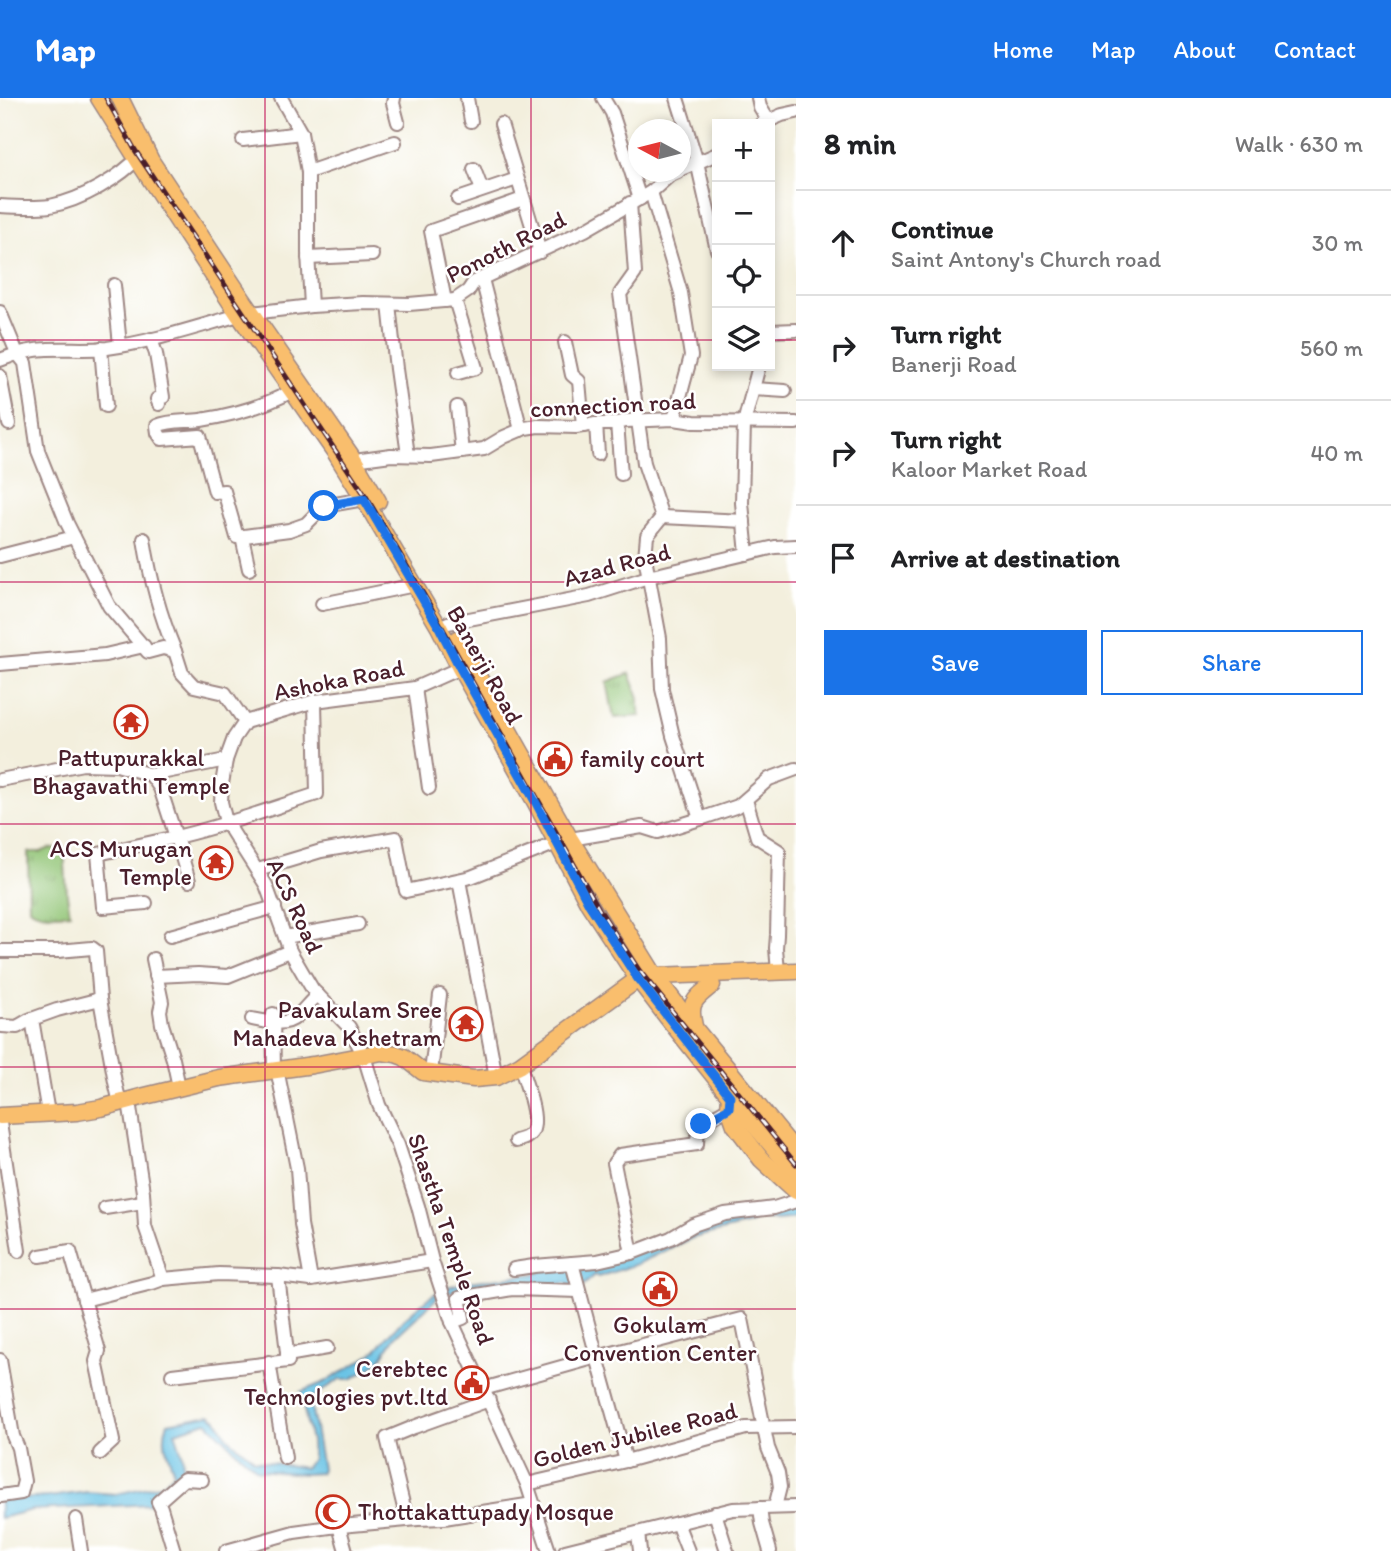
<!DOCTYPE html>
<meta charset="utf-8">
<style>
:root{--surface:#fff;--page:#f2f2f2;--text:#202124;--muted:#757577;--line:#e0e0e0;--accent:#1a73e8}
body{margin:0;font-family:Itim,sans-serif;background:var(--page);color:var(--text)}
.controls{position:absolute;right:21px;top:21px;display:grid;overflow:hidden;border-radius:0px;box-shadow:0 4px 10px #0003}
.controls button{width:63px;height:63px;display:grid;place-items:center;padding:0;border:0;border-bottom:2px solid var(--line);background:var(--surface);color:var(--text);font:35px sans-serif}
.compass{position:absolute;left:628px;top:21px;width:63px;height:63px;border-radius:50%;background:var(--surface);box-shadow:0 4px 10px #0003;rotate:277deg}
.stop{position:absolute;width:21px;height:21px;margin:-16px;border:5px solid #1a73e8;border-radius:50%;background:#fff}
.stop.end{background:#1a73e8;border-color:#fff;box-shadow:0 2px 7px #0008}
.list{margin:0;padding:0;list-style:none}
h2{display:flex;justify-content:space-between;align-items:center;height:91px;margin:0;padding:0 28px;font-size:30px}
h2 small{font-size:23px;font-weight:400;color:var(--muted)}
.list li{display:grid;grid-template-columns:46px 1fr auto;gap:21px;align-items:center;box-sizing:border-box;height:105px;padding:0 28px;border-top:2px solid var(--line)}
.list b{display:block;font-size:26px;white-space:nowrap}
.list p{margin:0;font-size:23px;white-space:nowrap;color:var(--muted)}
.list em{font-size:23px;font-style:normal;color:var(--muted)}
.actions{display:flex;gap:14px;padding:21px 28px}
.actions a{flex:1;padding:16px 0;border:2px solid var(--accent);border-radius:0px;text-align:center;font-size:24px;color:var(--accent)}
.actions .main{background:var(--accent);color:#fff}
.icon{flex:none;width:38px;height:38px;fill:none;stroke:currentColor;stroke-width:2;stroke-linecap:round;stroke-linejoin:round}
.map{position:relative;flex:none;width:796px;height:1453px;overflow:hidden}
header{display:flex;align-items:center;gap:42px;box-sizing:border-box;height:98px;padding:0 35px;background:var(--accent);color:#fff}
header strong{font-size:33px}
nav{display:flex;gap:38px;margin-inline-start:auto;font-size:24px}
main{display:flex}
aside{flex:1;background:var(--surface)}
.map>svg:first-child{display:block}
.park{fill:url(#park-tufts);stroke:#6e7250;stroke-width:2}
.water{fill:#68c3e5;stroke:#597188;stroke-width:2}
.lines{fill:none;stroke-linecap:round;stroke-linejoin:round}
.minor-casing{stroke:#9e8784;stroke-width:16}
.major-casing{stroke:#9e8784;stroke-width:19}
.minor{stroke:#fff;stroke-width:12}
.major{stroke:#f9be6d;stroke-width:16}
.rail-casing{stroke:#4a1f2b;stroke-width:5}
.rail{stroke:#fff;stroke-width:2.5;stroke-dasharray:8;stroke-linecap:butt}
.route{stroke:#1a73e8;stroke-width:9}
.grid{fill:none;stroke:#c2185b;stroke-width:2;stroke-opacity:0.55}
.labels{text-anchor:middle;stroke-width:5;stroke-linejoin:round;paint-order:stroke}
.street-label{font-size:24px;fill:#4a1f2b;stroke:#fff}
.poi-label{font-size:24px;fill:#4a1f2b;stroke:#fff;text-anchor:end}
</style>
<header>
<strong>Map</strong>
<nav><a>Home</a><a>Map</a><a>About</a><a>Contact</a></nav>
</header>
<main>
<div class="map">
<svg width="796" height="1453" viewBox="0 0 796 1453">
<defs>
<pattern id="park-tufts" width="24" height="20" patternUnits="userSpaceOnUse" patternTransform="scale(1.75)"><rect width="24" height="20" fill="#92c576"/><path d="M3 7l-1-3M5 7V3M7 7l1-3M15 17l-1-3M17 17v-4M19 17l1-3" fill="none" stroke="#799f61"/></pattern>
</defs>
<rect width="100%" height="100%" fill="#fff"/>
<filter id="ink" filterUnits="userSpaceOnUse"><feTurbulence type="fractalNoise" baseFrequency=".0143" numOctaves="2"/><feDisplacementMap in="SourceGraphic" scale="14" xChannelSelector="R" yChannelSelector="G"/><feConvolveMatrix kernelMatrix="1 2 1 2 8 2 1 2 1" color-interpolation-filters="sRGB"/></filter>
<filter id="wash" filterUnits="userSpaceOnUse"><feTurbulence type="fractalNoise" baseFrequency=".00686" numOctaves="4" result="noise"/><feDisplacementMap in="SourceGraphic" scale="28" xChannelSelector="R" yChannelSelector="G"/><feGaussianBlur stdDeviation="1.57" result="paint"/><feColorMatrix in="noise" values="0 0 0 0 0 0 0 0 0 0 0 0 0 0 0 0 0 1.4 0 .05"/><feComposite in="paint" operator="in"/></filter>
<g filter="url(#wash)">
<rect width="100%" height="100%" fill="#f3efdd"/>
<g class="park">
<path d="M630,575l9,25v13l2,5 -27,2 -7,-36z"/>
<path d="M50,750l14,1 3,46 3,18c-15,1 -29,3 -41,-5l-1,-56h13z"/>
</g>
<path class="water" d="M796,1109v11l-19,2 -17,-2 -11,6 -57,14 -55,26 -39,13 -3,-2 -11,10 -10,4 -8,-6 -108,11 -6,-3 -13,5 -44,41 -13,20 -11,11 -20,11h-11l-30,20 12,70 -2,4 -15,1 -47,-4 -21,-18 -30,-30 -32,10 7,22 2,24 -33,26 -119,6 -32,8v-18l49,-3 38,-5 29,2 43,-9 6,-3 9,-9c-5,-17 -14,-32 -6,-50l42,-8 7,5 11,18 27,22 50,8 7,-9 -1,-18 -11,-49 25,-10 47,-28 32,-35 23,-20 17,-11 23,-6 67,-8 7,-2 2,-4 25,2 151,-51z"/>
</g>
<g filter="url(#ink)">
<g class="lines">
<defs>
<g id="minor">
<path d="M281,0l20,35 7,39v81l3,53"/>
<path d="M394,0l-1,5 5,19"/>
<path d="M467,0l4,23"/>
<path d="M603,0l9,15 28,86"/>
<path d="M677,0l20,64 20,88"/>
<path d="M758,0l2,9 8,13"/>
<path d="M501,26l39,128"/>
<path d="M761,26l21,-9 14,-3"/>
<path d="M243,42l58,-7"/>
<path d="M474,71l8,21"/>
<path d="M680,72l37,-16"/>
<path d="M308,74l87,-30"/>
<path d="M651,94l30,101 10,63 -17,63"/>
<path d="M458,101l59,-20"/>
<path d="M630,105l5,70 -15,21 24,169 18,54 -15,19 -2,21 15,81 2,51 11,47 27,83"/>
<path d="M0,108c16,1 34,2 50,0 32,-6 70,-28 92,-52"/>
<path d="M308,160l64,-3"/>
<path d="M482,181l39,151"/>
<path d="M114,187l6,60"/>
<path d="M455,202l21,68 -18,5"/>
<path d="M445,203l-14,-70 92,-32"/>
<path d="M389,206l7,65 12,86"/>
<path d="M0,214l17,41 8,10 13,88 29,72 42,83 39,46 15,-4 12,3 7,22 12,13 31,7 20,29"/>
<path d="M252,215l59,-7 52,-3 46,1 46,-4 13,-9 6,-9 111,-52 66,-38 18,-16 9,-4"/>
<path d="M770,233l26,-1"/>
<path d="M151,241l5,15 7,43 -6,2 2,5"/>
<path d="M565,244l7,33 7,6 4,45"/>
<path d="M101,250l5,58"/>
<path d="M0,262c15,-6 31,-11 47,-11 20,-1 40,1 60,-1 45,-6 89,-21 132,-33"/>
<path d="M0,278l9,48"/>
<path d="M753,291l32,2"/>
<path d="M292,293c-27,15 -60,24 -91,29 -14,2 -31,0 -44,6l1,7 4,6 38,-3 15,56 9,-1 13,46 52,-7 17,-6 18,-18 40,-7"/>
<path d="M457,309l5,45"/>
<path d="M617,325l4,51"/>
<path d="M596,326l2,30"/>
<path d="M354,362l37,-5 40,1 53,-7 20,-12 21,-9 13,-2 38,1 20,-3h18l12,-3 48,-2 20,3 102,1"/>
<path d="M662,419l82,4"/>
<path d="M242,439l7,32"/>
<path d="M144,441c6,39 16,76 31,112"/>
<path d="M747,456l-5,-51 2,-80 15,-57"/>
<path d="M0,458l74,-19"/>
<path d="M322,506l93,-19"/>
<path d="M439,529l9,-4 141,-27 59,-19 127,-30 21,-1"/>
<path d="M0,566l105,-9 39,-9"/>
<path d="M415,590l14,100"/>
<path d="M226,662l-4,24 -1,18 5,20 40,63 24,66 14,24 9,15 36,37 15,29 15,49 19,40 20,61 14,55 20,61 75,162 22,67"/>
<path d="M151,677l9,13 16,49c48,-11 94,-28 141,-43l-2,-93"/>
<path d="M0,682l83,-16 34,1 34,10 75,-15 8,-22 11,-16 70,-21 100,-13 45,-20"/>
<path d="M746,702l11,37 22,14 -2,84 -1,13 2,24"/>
<path d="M570,741l72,-12 16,5 42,-13 38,-13 31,-27 27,-10"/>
<path d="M258,772l63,-19 75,-13 10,53 65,-14 78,-31 8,-2"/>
<path d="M459,782l37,197"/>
<path d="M146,805l-43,4 -5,-53 78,-17 13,44"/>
<path d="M170,838l105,-29"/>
<path d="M285,839l73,-13"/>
<path d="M0,853h58l34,-3 4,3 4,48 15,83 5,21"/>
<path d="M153,861l9,43 -2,9 2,13 11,35 6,28"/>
<path d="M156,878l42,-2 30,2 62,-25"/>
<path d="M273,916l1,56"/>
<path d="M32,921l16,94"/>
<path d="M252,921c14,3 34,8 45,-3 8,-7 13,-15 21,-21"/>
<path d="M2,928l15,1 12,-7 28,-10 43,-11"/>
<path d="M277,971l20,99 4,56 10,56"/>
<path d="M431,975l9,-78"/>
<path d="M129,1003l14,91 2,34 18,53"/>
<path d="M729,1010l-28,16 -3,3 -1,17 -77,11 -6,8 18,90 39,-15 22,-13 32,-11 49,-6 22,-7"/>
<path d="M0,1025l19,128"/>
<path d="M516,1043c6,-2 12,-3 15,-8 10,-13 -7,-53 -11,-68"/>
<path d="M105,1110l38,-6"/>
<path d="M40,1158l30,-5 29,100 -3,10 17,80 -13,12"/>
<path d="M572,1165l25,94 145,-38 26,129 10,25 2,14 -5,20"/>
<path d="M514,1171l20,-3 63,-5 35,-8"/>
<path d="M84,1202l68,-17 11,-4 56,-5 59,2 33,4 121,-19"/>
<path d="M452,1224l11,-4 -4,-20 53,-9 67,2"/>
<path d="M287,1257l40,-7"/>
<path d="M0,1262l13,76 5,12 6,33 -3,12 -20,3"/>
<path d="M269,1264l16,96"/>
<path d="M172,1277l116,-14 -10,-85"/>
<path d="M483,1291l114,-32 29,104"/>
<path d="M527,1386l99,-23 120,-33 50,-1"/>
<path d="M760,1410l2,15 8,28"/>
<path d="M715,1415l12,38"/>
<path d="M76,1421l5,32"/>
<path d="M407,1422l-20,-82 27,-11 75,-27"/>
<path d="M677,1425l11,28"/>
<path d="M339,1428l7,25"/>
<path d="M638,1435l2,18"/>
<path d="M174,1453l-13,-43 -3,-6 26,-23 18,1"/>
<path d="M226,1453l68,-19 36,-5 88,-8 26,-1 89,-14"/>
<path d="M565,1453l168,-42 63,-2"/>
</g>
<g id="major">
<path d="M99,0l42,67 98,150 96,137 29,47 75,128 21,41 76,135 53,101 49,75 29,38 63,79 66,78"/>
<path d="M120,0l31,63 92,139 111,160 24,41"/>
<path d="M457,541l113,200 85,137 40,53 101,123"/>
<path d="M694,928c-6,-24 1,-27 18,-41"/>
<path d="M730,998l-1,12 6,17 26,34 35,32"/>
<path d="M0,1018l77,-4 24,-4 44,-12 74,-18 94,-13 69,-13 14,2 8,3 19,15 51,7 22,-2 24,-12 118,-86 17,-3 141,-5"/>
</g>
</defs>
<use href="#minor" class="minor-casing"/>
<use href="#major" class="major-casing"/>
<use href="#minor" class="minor"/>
<use href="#major" class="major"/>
<defs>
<path id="rail" d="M106,0l29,52 232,348 61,104 171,307 40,61 157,194"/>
</defs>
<use href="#rail" class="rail-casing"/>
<use href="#rail" class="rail"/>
</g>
</g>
<g class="lines" filter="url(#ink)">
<path class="route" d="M324,408l40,-7 75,128 21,41 76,135 53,101 49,75 92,117 -1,12 -28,16"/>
</g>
<path class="grid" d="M265,0v1453M531,0v1453M0,242h717M770,242h26M0,484h796M0,726h796M0,969h796M0,1211h796"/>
<defs>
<symbol id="temple-ring" viewBox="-11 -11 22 22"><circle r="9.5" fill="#fff" stroke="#c8321e" stroke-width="1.5"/><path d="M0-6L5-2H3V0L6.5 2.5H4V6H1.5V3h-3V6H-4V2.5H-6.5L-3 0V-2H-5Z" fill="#c8321e"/></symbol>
<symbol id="civic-ring" viewBox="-11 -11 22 22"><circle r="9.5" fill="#fff" stroke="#c8321e" stroke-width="1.5"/><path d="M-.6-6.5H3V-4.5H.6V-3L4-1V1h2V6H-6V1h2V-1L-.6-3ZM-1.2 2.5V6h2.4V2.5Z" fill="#c8321e"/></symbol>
<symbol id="mosque-ring" viewBox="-11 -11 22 22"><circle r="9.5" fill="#fff" stroke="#c8321e" stroke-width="1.5"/><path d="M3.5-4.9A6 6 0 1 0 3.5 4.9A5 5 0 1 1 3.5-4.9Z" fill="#c8321e"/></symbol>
</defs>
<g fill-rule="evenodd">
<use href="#temple-ring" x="112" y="605" width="38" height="38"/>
<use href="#civic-ring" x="536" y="642" width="38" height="38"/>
<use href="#temple-ring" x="197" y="746" width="38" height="38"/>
<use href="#temple-ring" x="447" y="907" width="38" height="38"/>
<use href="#civic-ring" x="641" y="1172" width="38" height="38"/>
<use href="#civic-ring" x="453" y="1266" width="38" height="38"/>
<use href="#mosque-ring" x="314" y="1395" width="38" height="38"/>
</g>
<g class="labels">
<g class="street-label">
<text transform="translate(506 149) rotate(-27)" y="8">Ponoth Road</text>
<text transform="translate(613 307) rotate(-3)" y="8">connection road</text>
<text transform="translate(617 467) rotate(-15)" y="8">Azad Road</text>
<text transform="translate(485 567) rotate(61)" y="8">Banerji Road</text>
<text transform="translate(339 582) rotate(-11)" y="8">Ashoka Road</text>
<text transform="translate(295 808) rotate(65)" y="8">ACS Road</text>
<text transform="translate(451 1141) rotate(71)" y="8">Shastha Temple Road</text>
<text transform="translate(635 1337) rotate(-14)" y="8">Golden Jubilee Road</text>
</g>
<g class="poi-label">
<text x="131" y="668" text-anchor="middle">Pattupurakkal<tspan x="131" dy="28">Bhagavathi Temple</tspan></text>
<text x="580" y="669" text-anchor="start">family court</text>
<text x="192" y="759">ACS Murugan<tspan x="192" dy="28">Temple</tspan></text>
<text x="442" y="920">Pavakulam Sree<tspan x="442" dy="28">Mahadeva Kshetram</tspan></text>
<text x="660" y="1235" text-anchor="middle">Gokulam<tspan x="660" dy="28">Convention Center</tspan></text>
<text x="448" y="1279">Cerebtec<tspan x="448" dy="28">Technologies pvt.ltd</tspan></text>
<text x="358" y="1422" text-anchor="start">Thottakattupady Mosque</text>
</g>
</g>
</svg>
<div class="controls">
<button>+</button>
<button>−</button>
<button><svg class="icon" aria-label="locate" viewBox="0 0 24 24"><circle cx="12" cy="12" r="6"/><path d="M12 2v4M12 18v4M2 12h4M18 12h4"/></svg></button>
<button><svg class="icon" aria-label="layers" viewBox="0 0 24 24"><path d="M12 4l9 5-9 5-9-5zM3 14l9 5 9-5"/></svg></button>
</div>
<svg class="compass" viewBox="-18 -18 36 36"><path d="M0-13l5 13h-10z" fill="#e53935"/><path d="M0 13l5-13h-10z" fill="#757577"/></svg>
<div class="stop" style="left:324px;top:408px"></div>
<div class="stop end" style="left:701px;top:1026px"></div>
</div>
<aside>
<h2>8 min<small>Walk · 630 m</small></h2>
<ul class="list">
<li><svg class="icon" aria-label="ahead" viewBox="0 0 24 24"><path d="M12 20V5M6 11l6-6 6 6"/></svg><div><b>Continue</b><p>Saint Antony's Church road</p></div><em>30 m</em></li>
<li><svg class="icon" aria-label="right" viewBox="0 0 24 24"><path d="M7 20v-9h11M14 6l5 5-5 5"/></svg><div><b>Turn right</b><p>Banerji Road</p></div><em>560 m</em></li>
<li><svg class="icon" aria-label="right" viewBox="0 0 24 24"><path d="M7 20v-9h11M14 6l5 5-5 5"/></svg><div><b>Turn right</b><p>Kaloor Market Road</p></div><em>40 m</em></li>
<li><svg class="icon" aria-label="arrive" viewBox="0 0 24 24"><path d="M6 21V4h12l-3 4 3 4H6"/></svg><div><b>Arrive at destination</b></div></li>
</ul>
<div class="actions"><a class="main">Save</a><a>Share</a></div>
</aside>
</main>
